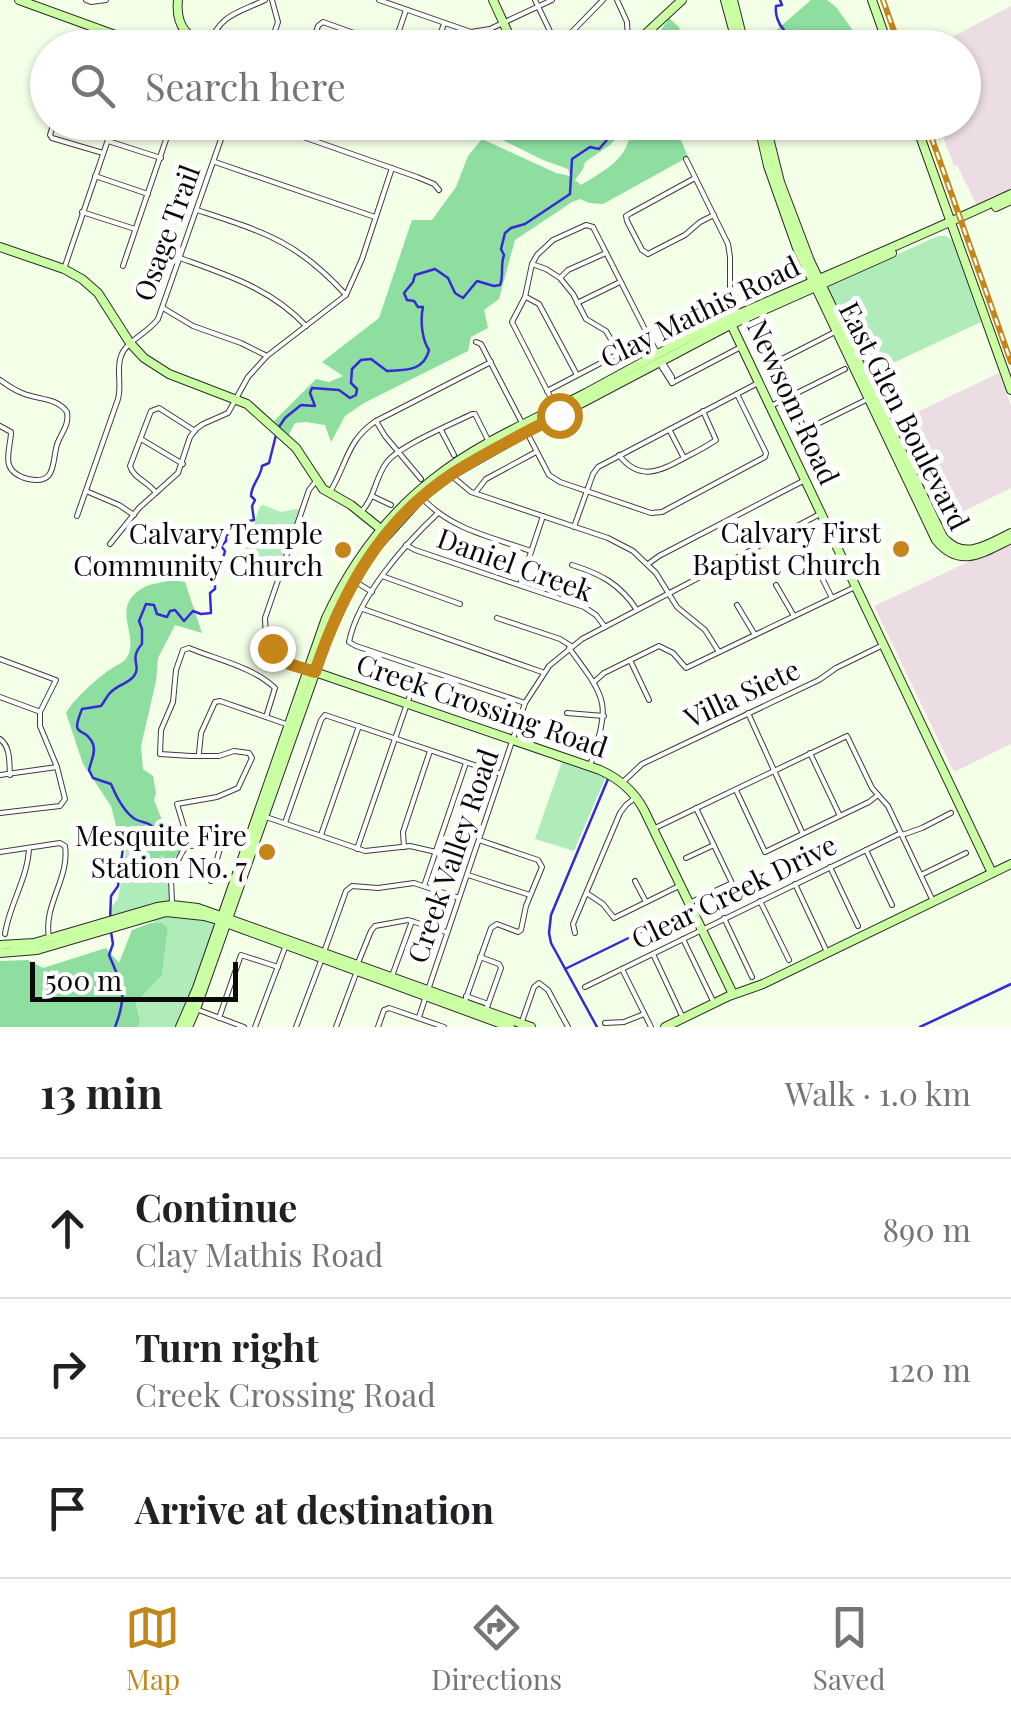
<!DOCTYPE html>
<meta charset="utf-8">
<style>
:root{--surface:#fff;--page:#f6f6f6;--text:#202124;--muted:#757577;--line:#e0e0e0;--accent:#c48519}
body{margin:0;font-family:"Playfair Display",serif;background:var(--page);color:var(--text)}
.scale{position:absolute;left:30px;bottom:25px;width:208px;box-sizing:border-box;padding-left:10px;border:5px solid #0a0a0a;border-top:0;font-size:28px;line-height:35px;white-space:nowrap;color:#0a0a0a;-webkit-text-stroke:8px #fff;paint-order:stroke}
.stop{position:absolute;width:30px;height:30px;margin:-22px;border:8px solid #c48519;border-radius:50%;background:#fff}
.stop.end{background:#c48519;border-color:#fff;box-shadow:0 2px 10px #0008}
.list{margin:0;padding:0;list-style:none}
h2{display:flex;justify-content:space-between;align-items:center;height:130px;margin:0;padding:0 40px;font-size:42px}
h2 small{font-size:32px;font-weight:400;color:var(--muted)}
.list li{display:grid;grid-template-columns:65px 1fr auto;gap:30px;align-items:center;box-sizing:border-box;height:140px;padding:0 40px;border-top:2px solid var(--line)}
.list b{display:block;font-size:38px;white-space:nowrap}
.list p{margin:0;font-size:32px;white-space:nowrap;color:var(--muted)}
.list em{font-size:32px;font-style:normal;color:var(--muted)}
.icon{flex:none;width:55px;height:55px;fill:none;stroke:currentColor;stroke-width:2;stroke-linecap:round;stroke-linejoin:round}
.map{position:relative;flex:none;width:1011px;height:1027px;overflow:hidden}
.search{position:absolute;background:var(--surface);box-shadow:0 2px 8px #0004;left:30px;right:30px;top:30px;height:110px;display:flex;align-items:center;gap:25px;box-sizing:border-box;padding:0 35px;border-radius:55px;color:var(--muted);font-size:38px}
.sheet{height:550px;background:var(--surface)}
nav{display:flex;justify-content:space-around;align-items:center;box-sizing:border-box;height:140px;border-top:2px solid var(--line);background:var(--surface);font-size:28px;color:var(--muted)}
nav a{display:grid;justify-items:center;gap:5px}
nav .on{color:var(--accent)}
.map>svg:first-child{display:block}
.industrial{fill:#ebdde3}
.green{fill:#afecb9}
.forest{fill:#8dde9f}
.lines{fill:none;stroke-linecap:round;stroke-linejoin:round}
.stream{stroke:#3729d8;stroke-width:2.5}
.street-casing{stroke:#3d3d3d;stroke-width:6}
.secondary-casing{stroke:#2c2c2c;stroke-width:10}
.street{stroke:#fff;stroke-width:4}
.secondary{stroke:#cbffa3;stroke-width:8}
.rail-casing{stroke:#c48519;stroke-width:6}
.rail{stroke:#fff;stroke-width:2.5;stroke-dasharray:8;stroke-linecap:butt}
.route{stroke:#c48519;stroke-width:12}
.poi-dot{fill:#c48519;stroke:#fff;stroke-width:4}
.labels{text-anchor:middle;stroke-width:10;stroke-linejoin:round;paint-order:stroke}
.street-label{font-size:28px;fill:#0a0a0a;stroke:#fff}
.poi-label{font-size:28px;fill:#0a0a0a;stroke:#fff;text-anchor:end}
</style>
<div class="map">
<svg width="1011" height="1027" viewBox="0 0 1011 1027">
<rect width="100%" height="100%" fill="#f4ffe8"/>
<g class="industrial">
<path d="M1011,6v184l-34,16 -20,-41 -3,1 -16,-43 26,-1v-74h-33z"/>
<path d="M999,373l12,33v82l-71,35 -48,-99z"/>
<path d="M1011,542v202l-57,28 -80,-166z"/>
</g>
<g class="green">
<path d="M938,236h8l7,5 28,81 -114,53 -39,-87 2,-3z"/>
<path d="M263,505l18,7 15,-3 6,2 -23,64 -36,-18 17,-51z"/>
<path d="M563,759l44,15 -33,77 -39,-12z"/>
<path d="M125,844l23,29 14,-20 10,14 -1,36 -27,4 -33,10v-10l7,-8 8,-48z"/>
<path d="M165,915l32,1 16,6 1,11 -35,94h-41l2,-6 -4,-18 26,-28 6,-47 -6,-5h-8l-3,-6z"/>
</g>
<g class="forest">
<path d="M811,0h16l9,7 18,25 -12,7 -8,8h-67l-3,-3 10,-12z"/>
<path d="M669,18l11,10 -5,9 7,4 33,-10 7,6 -16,10 -72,1 26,-16z"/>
<path d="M518,123h103v10l-11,12 -25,17 -2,7 -8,11 6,5c29,-18 48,-26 51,-62h42l14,34 -85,47 -14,-1 -9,-4 -8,3 -57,38 -16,59 -15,11 4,18 -17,9 -3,14 -104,52 -19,13 -14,26 -6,-17 -19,-3 -11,1 -7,13 -14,-15 42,-42 13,3 14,-6 -21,-14 57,-44 33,-98h20l24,-33 12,-31 14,-17 74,34 14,3 -2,-7 -25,-9 -51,-25z"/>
<path d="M172,580l13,2 17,51 -27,-8 -17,33 -2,23 -15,65 2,23 10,7 3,17 -2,7 15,38 11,-2 3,3 -2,12 -12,13 -7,-10 -13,19 -30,-36 -8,-31 -28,-42 -17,-51c6,-12 33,-37 45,-44 2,-2 11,-6 13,-8 20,-22 -16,-51 17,-72 9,-6 21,-6 31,-9z"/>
<path d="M151,923h11l6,5 -6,47 -26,28 4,18 -2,6h-138v-66l28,-1 15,8 63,-20 13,15 13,-33z"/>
</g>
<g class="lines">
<g class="stream">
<path d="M780,0l2,5 -6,1c-1,8 2,18 8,24v8l6,10"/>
<path d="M662,48h7"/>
<path d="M279,427l6,-9 16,-13 14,1 -5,-13 2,-5 27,2 11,8 6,-3 1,-6 -6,-6 1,-14 9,-9 10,-1 16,12c19,-1 37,0 42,-21 -7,-10 -9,-30 -6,-43h-5l-4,-6 -7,-1 -3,-7 9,-11 2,-7 20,-6 13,9 7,15 8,5 14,-17 17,5 6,-1c4,-9 0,-19 4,-30l-3,-6 4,-16 6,-5 14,-4 45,-30 2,-35 18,-12 9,2 8,-9 -7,-18"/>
<path d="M89,840l19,-3 14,3"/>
<path d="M110,920l1,-24 7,-10 6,-46 5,-3 9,10h6l10,-8 2,-9c-7,-9 -12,-6 -21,-11 -11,-7 -19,-23 -24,-35l-18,-6 -4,-8c2,-9 7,-18 4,-26 -8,-20 -24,-3 -11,-35l19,-3c4,-5 6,-11 11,-15 6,-6 17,-8 22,-15 8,-11 -6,-16 8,-32v-15l-3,-8 7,-17 8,1 3,9 10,3 3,-6 5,-1 9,11 9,-10 8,3 10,-1 -1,-20 5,-4v-5l-8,-12 6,-11 10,-2 2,-8 -4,-5 5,-5v-5l5,-5h8v-8l15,-3 -2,-14 3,-6 -4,-4c0,-11 10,-19 11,-30l7,-3 7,-28"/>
<path d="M111,932l2,12 -4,11c13,31 19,39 6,72"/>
<path d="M565,969l123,-60"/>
<path d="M597,1027l-46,-84 -2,-10 2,-18 57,-136"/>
<path d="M920,1027l91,-43"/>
</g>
<defs>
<g id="street">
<path d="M86,0l5,2 15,-2"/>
<path d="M379,0l92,32 19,-3 62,-29"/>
<path d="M535,0l23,48"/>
<path d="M617,0l10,22 1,21"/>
<path d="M209,45c11,-31 29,-32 56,-45"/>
<path d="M556,45l8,-5 39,-40"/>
<path d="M269,48l9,-26 -6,-22"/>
<path d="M311,48l7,-22 5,-4 70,25"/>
<path d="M352,48l4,-14"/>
<path d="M393,48l13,-38"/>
<path d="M435,48l9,-24"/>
<path d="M54,122l-4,13 2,3 51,15"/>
<path d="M261,122l156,55 17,7 5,6"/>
<path d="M108,141l53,17"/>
<path d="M686,159l42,85 2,13v61"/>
<path d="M215,162l160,55"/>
<path d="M95,176l53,18"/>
<path d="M695,178l-64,35 -5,3 1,5 15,29 6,4 37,-19 15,-13 14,-7"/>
<path d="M197,210c67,22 100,31 149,85"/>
<path d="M82,212l53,17"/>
<path d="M180,258c47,17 92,31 126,68"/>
<path d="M532,264l14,5 14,9 13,16 13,25 20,12 13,22"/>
<path d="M123,266l49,-144"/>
<path d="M64,269l50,-147"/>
<path d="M560,278l8,-8 38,-17"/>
<path d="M526,297l13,7 38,71"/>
<path d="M577,303l41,-20"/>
<path d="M163,308l30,18 48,17 26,13"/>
<path d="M835,332l-61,31 31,67 61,-30"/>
<path d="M476,342l5,2 68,131 11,7 91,31 11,-1 103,-55 1,-4 -29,-59"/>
<path d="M662,361l10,16v6"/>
<path d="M662,361l-1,5 11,17"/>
<path d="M0,380c7,5 14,10 22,13 16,7 34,4 45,19 2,13 -4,18 -9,30 -7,16 1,44 -30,37 -8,-2 -16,-6 -19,-14 -3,-10 2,-23 2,-33l-11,-6"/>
<path d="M672,383l67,-35"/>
<path d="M547,391l102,-53"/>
<path d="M555,406l-43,-84 13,-25 7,-33 5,-9 16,-15 33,-15 7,2 64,126"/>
<path d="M769,407l76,-38"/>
<path d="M376,421l9,15 36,43"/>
<path d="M441,430l13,25"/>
<path d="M670,431l14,27"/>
<path d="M141,439l42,25"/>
<path d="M619,455c21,28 43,15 67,2 10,-5 21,-11 30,-17l-13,-29"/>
<path d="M453,477l18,15 137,46 25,13 23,22 21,34 28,23 14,22"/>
<path d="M86,491l33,14 15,10"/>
<path d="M330,492c17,-28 17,-52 46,-71l115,-59"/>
<path d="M156,493c-7,-11 -23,-15 -26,-27l21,-55 8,-3 36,23"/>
<path d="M475,493l11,-14 50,-27"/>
<path d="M372,496l19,9"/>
<path d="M424,500c29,30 68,37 107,51"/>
<path d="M361,512c14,-14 14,-35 26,-50 12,-16 65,-38 85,-48h3l18,36"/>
<path d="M438,513c-33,31 -80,84 -89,129l7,4 169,57"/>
<path d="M77,516l41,-117c4,-14 -2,-30 3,-43 5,-15 27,-23 37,-37l69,-197"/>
<path d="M574,527l19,-53 5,-7 160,-84"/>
<path d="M110,544l29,-36 39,-35 12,-36 6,-8 7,-5 25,-11 20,-36 19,-21 79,-61 16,-36 30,-91"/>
<path d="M406,545l9,5 169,57 12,8 9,12"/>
<path d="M648,564l11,-8 144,-75"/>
<path d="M815,564l17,34"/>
<path d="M572,565c29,9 48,19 65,45"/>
<path d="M382,576l78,28"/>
<path d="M356,582l16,10"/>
<path d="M520,585l23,-69"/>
<path d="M776,585l18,31"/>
<path d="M737,605l18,30"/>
<path d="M363,609l179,63"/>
<path d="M497,618l63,21 11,7"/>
<path d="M569,648c40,54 41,54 21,118"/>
<path d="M0,659l56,21 -16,32v14l17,41 8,32 -5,7 -60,7"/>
<path d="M630,660l19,40"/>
<path d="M306,669c-27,-8 -41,-20 -41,-51l44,-128 7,-9"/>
<path d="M594,682l10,-9 55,-27 14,7 13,15 169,-81"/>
<path d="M0,697l38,14"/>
<path d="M567,713l37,3"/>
<path d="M748,713l54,119"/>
<path d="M0,739c11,8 9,24 10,36"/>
<path d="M199,753l2,-20 14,-31 5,-1 66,23"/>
<path d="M810,753l30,63"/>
<path d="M0,775l57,-8"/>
<path d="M623,782l19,-18 177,-84 17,-12 47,-23"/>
<path d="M736,790l29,62 104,-50 9,-7"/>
<path d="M266,817l99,34 45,-5 26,6"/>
<path d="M285,823l36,-103 4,-5 176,59"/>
<path d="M653,829l194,-93 25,52 16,18 44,93"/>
<path d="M321,835l38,-109"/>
<path d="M902,835l20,-7 29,-15"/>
<path d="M185,846l36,-1 -10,36"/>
<path d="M404,847l-1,-15 27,-81"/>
<path d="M357,849l62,-180"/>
<path d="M866,850l26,55"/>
<path d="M0,852l60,-9 5,3c5,32 -22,59 -16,91"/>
<path d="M686,858l28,-13"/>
<path d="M830,867l28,59"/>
<path d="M468,875l62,20"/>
<path d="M921,875l45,-22"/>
<path d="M635,881l11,21"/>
<path d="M795,884l32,68"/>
<path d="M424,886l42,-123"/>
<path d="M588,894l15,10 11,14 67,-33"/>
<path d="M760,901l29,59"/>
<path d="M172,902l-1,-23 3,-11 10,-19 3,-12 -10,-33 40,-7 21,-9 14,-30 -3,-5 -15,-2 -15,5h-28l-31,-2 1,-24 12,-28 3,-32 7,-20 6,-2c29,12 64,19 86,40l-9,29"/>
<path d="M689,903l43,-20 -36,-75"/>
<path d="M724,918l28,59"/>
<path d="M575,933l-2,-9 47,-111 6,-8 10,-8"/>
<path d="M5,934c4,-29 23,-56 24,-86"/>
<path d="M683,939l31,64"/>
<path d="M324,952l22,-61 6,-5 26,2 36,-5 45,15"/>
<path d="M653,954l30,64"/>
<path d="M480,957l19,7 2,4 -15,42"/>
<path d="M358,963l13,-32 4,-5 33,-6 38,12"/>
<path d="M622,969l29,58"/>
<path d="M392,976l20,-55"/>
<path d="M429,987l96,-284 24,-37 33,-27 238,-125"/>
<path d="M585,987l314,-153"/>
<path d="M466,996l22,8"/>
<path d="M465,1001l26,-73 6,-4 21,8 3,-2 5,-24 16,-39 -4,-7 -59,-20"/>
<path d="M196,1009l48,18"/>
<path d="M419,1017l7,-21"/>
<path d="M219,1018l22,-63 37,12"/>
<path d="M605,1023l19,-1 20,-8"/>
<path d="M255,1027l31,-82"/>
<path d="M296,1027l25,-66"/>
<path d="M336,1027l21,-56"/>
<path d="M378,1027l6,-17 5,-2 55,19"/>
<path d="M520,1027l14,-40 5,-4 9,7 20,37"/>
</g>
<g id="secondary">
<path d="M19,0l132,48"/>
<path d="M178,0c-3,28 11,39 35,48"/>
<path d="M493,0l22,48"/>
<path d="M725,0l13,48"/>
<path d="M733,0l12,48"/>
<path d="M872,0l17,48"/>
<path d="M165,48l21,-14"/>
<path d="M613,48l26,-8 43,-40"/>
<path d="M421,122l34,10 27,-10"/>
<path d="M758,122l10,44 29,82 139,292c24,30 48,12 75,-1"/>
<path d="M765,122l15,60 30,79 133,276c21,25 45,7 68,-4"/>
<path d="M915,122l96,268"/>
<path d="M996,207l15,-7"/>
<path d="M0,247l64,22 18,10 16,14 32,50 14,15 25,16 78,30 49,44 27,41 28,16 31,25"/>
<path d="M730,322l262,551"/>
<path d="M312,671l288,99c20,9 34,21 44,40l89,184"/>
<path d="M0,945l34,-2 123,-36 15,-2 26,3 333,119"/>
<path d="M0,953l37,-3 129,-38 38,4 14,4 292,107"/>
<path d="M180,1027l17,-39 129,-370c25,-54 59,-101 106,-138 44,-36 101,-60 152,-86 49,-26 98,-55 148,-77 93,-41 187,-80 279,-123"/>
<path d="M188,1027l8,-18 140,-395 36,-62 50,-55 29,-22 76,-43 203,-107 162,-72"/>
<path d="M665,1027l64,-31 34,-12 248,-120"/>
</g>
</defs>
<use href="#street" class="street-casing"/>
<use href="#secondary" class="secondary-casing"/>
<use href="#street" class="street"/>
<use href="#secondary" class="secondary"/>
<defs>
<g id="rail">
<path d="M883,0l17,48"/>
<path d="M926,122l85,240"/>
</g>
</defs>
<use href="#rail" class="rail-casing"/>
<use href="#rail" class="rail"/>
</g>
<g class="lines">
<path class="route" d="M272,648l17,16 26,8c27,-80 65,-150 137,-198 34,-22 71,-40 107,-59"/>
</g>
<g class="poi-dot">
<circle cx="901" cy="549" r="10"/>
<circle cx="343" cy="550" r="10"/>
<circle cx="267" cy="852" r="10"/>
</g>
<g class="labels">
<g class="street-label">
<text transform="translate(167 233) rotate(-70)" y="10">Osage Trail</text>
<text transform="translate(700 312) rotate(-26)" y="10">Clay Mathis Road</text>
<text transform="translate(793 402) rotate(65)" y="10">Newsom Road</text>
<text transform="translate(904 416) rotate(63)" y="10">East Glen Boulevard</text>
<text transform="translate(515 565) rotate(20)" y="10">Daniel Creek</text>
<text transform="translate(742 694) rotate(-25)" y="10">Villa Siete</text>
<text transform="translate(482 706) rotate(19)" y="10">Creek Crossing Road</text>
<text transform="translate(453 856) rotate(-71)" y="10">Creek Valley Road</text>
<text transform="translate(734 892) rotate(-26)" y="10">Clear Creek Drive</text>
</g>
<g class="poi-label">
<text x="881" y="543">Calvary First<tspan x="881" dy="32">Baptist Church</tspan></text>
<text x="323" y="544">Calvary Temple<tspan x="323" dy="32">Community Church</tspan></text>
<text x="247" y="846">Mesquite Fire<tspan x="247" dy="32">Station No. 7</tspan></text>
</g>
</g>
</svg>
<div class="scale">500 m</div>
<div class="stop" style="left:559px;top:415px"></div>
<div class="stop end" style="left:272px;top:648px"></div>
<div class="search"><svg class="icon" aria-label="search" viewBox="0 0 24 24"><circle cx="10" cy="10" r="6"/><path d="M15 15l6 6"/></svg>Search here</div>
</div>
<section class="sheet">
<h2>13 min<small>Walk · 1.0 km</small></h2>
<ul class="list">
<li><svg class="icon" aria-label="ahead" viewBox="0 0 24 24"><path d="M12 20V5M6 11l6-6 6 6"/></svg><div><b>Continue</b><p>Clay Mathis Road</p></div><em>890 m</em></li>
<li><svg class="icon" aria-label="right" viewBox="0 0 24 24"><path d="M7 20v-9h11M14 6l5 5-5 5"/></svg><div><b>Turn right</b><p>Creek Crossing Road</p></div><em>120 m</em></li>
<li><svg class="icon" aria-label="arrive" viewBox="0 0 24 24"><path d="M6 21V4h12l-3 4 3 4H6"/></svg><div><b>Arrive at destination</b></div></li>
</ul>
</section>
<nav>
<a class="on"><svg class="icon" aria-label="map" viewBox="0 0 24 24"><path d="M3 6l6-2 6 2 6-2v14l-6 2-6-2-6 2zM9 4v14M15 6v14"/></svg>Map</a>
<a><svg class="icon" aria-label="directions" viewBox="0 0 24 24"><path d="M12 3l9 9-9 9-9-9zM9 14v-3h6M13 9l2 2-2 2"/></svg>Directions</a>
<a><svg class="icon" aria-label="saved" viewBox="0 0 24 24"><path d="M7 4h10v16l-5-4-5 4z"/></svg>Saved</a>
</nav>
